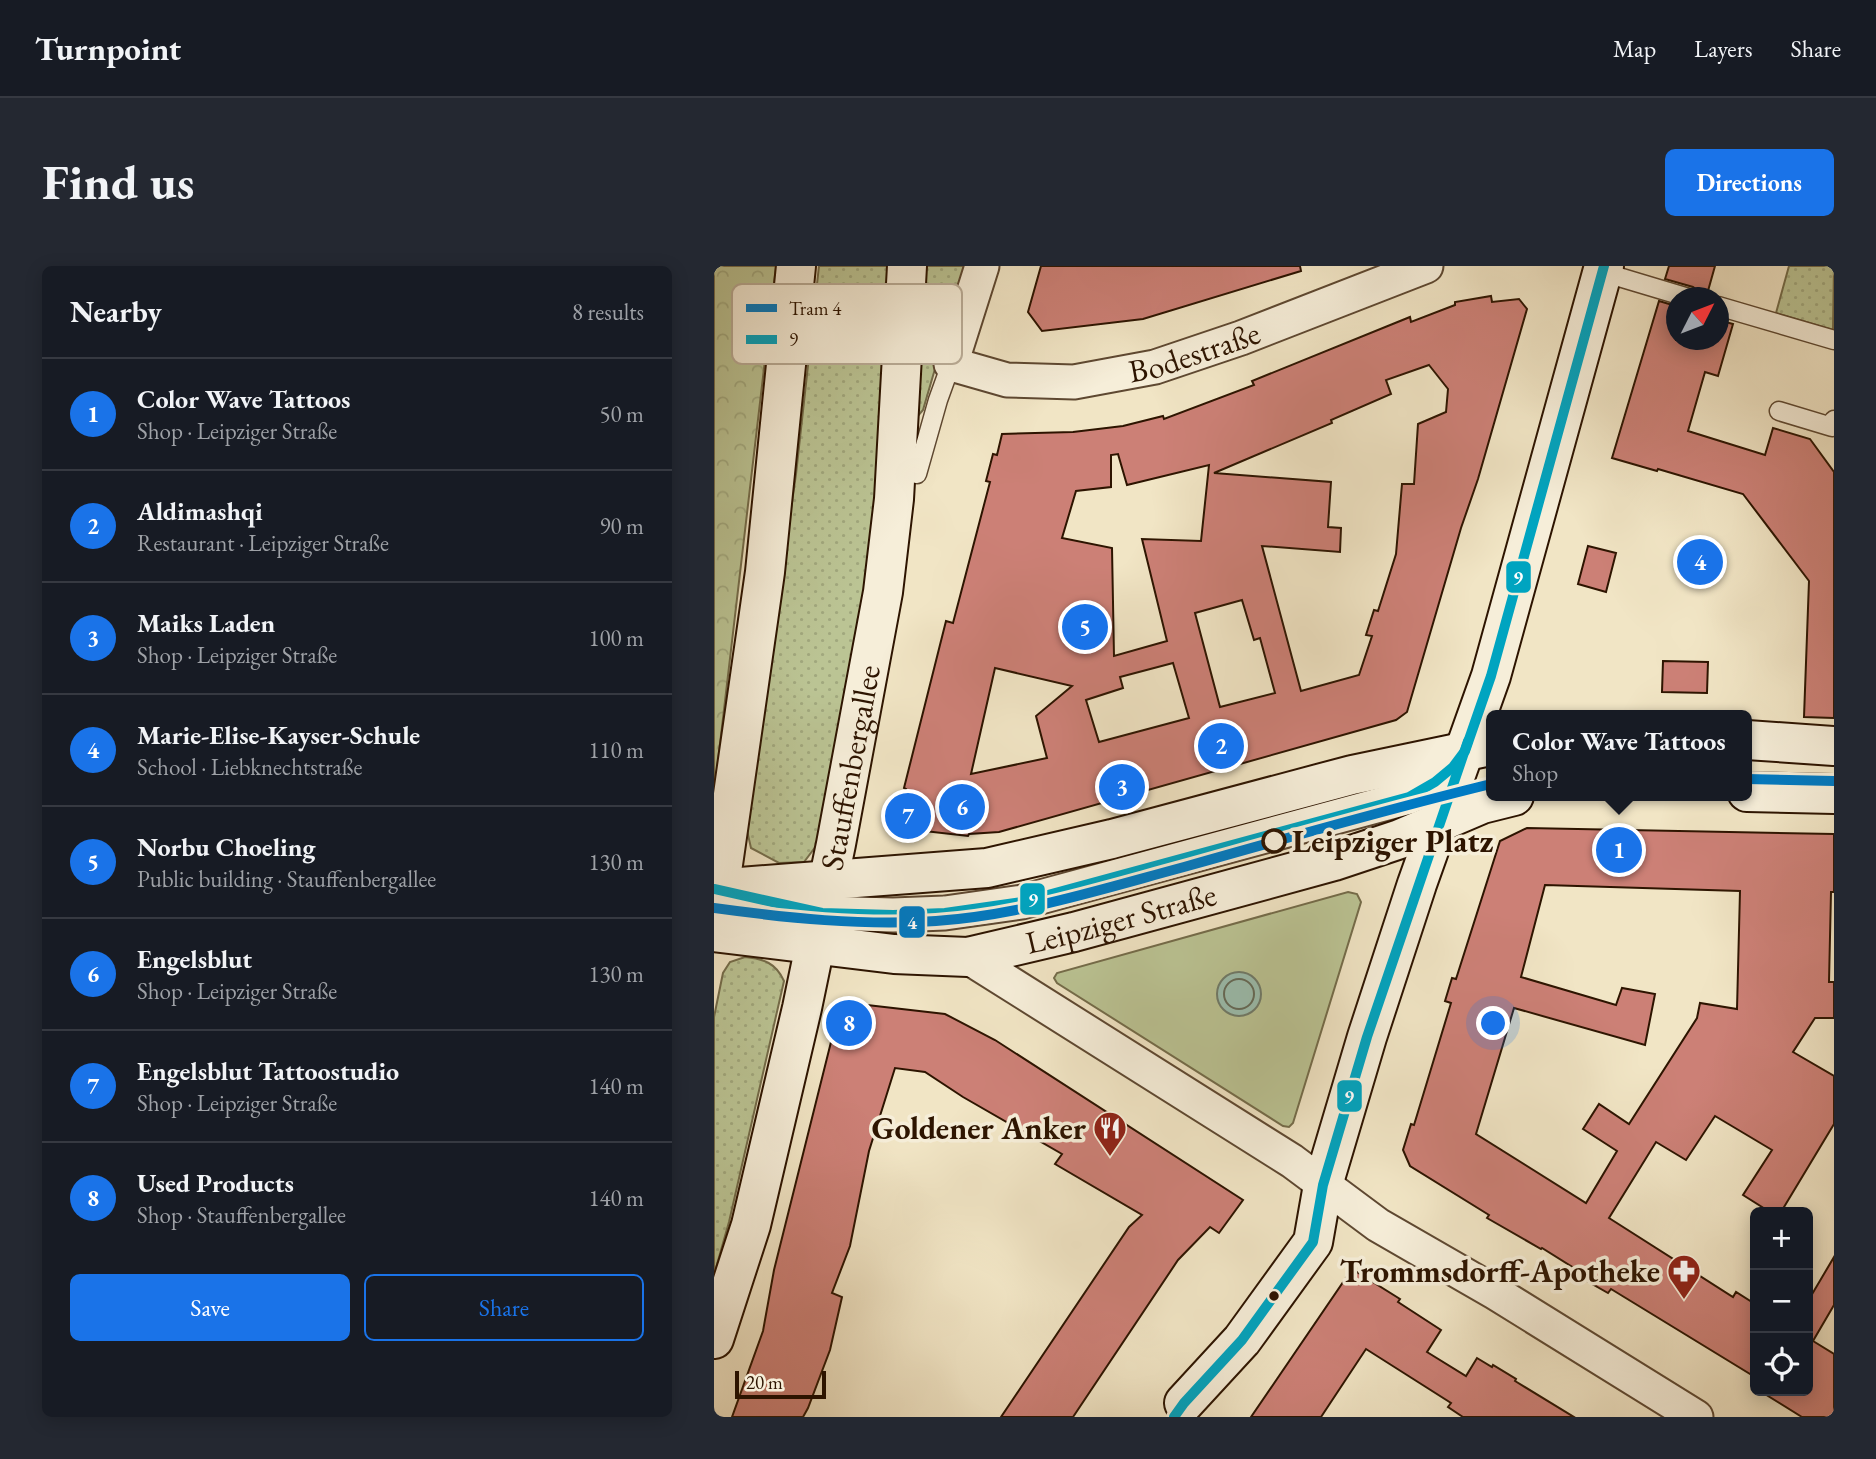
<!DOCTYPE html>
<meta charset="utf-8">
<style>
:root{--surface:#171b24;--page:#242831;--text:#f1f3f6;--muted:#9ea1a6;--line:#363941;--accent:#1a73e8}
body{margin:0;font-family:"EB Garamond",serif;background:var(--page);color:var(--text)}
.controls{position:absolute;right:21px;bottom:21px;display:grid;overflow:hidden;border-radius:10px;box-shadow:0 4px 18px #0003}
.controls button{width:63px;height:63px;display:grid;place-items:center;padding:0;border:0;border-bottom:2px solid var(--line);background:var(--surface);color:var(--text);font:35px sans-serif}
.compass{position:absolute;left:952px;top:21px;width:63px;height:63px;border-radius:50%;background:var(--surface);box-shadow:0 4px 18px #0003;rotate:48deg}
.scale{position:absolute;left:21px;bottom:18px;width:91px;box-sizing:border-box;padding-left:7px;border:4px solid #2d1400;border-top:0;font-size:19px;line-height:24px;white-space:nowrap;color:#2d1400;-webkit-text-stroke:5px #f6eed9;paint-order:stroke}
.you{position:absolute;left:780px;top:758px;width:24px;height:24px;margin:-18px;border:5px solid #fff;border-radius:50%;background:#1a73e8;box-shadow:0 0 0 10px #1a73e833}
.badge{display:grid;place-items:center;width:46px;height:46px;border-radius:50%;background:var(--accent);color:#fff;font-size:23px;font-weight:700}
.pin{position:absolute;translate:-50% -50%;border:4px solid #fff;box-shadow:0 2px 7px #0006}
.popup{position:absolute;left:772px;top:444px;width:266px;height:91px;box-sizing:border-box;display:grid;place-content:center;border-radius:10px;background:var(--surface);filter:drop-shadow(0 2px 5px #0005);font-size:23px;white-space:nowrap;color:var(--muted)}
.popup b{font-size:26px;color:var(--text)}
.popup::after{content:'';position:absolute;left:50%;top:100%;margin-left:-14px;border:14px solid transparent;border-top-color:var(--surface)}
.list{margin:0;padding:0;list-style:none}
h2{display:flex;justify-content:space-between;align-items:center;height:91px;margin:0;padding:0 28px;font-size:30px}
h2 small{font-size:23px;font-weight:400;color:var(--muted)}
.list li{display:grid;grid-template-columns:46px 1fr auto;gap:21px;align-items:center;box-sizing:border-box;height:112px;padding:0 28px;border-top:2px solid var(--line)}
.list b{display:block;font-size:26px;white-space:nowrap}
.list p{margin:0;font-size:23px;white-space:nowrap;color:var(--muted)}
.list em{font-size:23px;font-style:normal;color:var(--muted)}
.actions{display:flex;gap:14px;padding:21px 28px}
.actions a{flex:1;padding:16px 0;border:2px solid var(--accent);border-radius:10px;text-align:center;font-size:24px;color:var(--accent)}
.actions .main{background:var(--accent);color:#fff}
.icon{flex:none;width:38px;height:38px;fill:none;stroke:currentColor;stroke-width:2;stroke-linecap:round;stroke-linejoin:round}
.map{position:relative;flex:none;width:1120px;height:1151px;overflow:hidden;border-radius:10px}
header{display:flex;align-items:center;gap:42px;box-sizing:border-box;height:98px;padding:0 35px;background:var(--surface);border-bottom:2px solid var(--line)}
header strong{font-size:33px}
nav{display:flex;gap:38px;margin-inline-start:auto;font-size:24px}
.intro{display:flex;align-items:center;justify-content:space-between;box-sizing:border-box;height:168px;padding:0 42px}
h1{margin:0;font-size:49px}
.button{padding:18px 32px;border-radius:10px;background:var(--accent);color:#fff;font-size:24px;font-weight:700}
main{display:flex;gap:42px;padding:0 42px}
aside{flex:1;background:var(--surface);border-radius:10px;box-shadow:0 4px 18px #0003}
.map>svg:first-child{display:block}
.grass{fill:url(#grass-dots);stroke:#746c4a;stroke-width:2}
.forest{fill:url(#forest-crowns);stroke:#746c4a;stroke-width:2}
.green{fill:#bbc494;stroke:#746c4a;stroke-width:2}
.water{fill:#9bbfb0;stroke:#6f7b6a;stroke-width:2}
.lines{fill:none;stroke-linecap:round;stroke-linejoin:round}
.shore{stroke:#646a58;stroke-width:2}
.building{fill:#cc8076;stroke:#2d1400;stroke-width:2;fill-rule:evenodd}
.lane-casing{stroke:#5e4831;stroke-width:21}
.street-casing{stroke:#5e4831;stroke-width:37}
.secondary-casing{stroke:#2d1400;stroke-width:42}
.lane{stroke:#f6eed9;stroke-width:18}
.street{stroke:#f6eed9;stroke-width:33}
.secondary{stroke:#f6eed9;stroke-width:38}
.bus-1-casing{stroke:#f6eed9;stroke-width:16}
.bus-1{stroke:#00a4c0;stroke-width:10}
.tram-1-casing{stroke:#f6eed9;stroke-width:16}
.tram-1{stroke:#007ac3;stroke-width:10}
.stop-dot{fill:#f6eed9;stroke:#2d1400;stroke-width:3.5}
.bus-dot{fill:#2d1400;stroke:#f6eed9;stroke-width:2.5}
.labels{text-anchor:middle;stroke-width:7;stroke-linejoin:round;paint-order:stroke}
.street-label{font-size:32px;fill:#2d1400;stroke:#f6eed9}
.stop-label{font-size:32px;font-weight:bold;fill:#2d1400;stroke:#f6eed9;text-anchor:start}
.poi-label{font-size:32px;font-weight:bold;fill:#2d1400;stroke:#f6eed9;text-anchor:end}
.key{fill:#f6eed9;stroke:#baad98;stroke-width:2}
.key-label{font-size:19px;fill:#2d1400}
.line-badge{stroke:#f6eed9;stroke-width:2.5}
.badge-label{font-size:19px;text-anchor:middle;font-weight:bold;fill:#fff}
</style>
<header>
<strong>Turnpoint</strong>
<nav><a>Map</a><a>Layers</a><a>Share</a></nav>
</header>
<div class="intro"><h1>Find us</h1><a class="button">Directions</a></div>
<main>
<aside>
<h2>Nearby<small>8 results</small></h2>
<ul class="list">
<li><span class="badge">1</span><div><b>Color Wave Tattoos</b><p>Shop · Leipziger Straße</p></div><em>50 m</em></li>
<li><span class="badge">2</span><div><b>Aldimashqi</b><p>Restaurant · Leipziger Straße</p></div><em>90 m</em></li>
<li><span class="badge">3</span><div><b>Maiks Laden</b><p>Shop · Leipziger Straße</p></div><em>100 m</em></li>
<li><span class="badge">4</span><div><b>Marie-Elise-Kayser-Schule</b><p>School · Liebknechtstraße</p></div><em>110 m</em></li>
<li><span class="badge">5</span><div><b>Norbu Choeling</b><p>Public building · Stauffenbergallee</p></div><em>130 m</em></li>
<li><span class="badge">6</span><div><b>Engelsblut</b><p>Shop · Leipziger Straße</p></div><em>130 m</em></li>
<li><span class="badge">7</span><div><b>Engelsblut Tattoostudio</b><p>Shop · Leipziger Straße</p></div><em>140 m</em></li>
<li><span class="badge">8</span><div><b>Used Products</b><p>Shop · Stauffenbergallee</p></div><em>140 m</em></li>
</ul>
<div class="actions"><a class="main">Save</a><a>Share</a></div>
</aside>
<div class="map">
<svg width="1120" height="1151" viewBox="0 0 1120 1151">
<defs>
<pattern id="grass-dots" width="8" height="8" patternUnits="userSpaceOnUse" patternTransform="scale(1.75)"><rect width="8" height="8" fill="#bbc494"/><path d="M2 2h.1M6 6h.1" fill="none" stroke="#a1a87e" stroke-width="1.8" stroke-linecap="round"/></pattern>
<pattern id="forest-crowns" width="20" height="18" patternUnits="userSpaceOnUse" patternTransform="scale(1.75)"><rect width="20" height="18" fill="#bbc494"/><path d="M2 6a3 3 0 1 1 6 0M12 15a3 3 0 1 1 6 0" fill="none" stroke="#a1a87e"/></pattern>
</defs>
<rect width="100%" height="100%" fill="#f1e5c5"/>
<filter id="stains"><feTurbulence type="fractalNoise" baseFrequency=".00286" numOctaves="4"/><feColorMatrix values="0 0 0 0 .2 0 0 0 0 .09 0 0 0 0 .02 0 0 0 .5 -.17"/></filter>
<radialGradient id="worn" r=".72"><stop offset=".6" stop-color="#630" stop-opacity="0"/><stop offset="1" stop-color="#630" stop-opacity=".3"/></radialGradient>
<g class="grass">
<path d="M105,0h71l-13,305 -61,275 -12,16 -25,1 -28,-15 -5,-22 50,-352z"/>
<path d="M207,0h44l-42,144 -6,7z"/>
<path d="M1075,0h45l-1,64 -57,-17z"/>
<path d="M31,691c19,2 31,6 39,24l-55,241 -15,53v-258l9,-44 7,-11z"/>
</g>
<path class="forest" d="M0,0h62l-62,529z"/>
<path class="green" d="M634,626l9,2 4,8 -68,221 -4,4 -6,-1 -226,-143 -3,-5 3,-5z"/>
<circle class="water" cx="525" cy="728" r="22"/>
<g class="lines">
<circle class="shore" cx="525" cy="728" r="15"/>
</g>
<g class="building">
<path d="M327,0h259l1,5 -158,48 -101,12 -14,-19z"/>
<path d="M955,0h46l-9,32h-6l-2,-7 -5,-4 -28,-8z"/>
<path d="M777,30l1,6 27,-3 8,10 -49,170 -17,49 -54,184 -11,8 -397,112 -30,2 -1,2 -61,-7 -8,-11 7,-29 -2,-1 42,-167 7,2 37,-141 -4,-1 7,-27 4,1 5,-21 71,-2 50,-6 40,-10 1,3 90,-34 -2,-4 158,-64 1,5 44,-17v-3zM715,99l19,24 -2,23 -28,12 -4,60h-12l-6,70 -18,57 -4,-1 -8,25 6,1 -13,39 -58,16 -39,-145 78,6 1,-24 -13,-1 3,-45 -117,-9 118,-50 -1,-3 60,-26 -5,-14zM404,188l9,31 82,-20 -8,76 -59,-2 25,102 -53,15 -2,-108 -50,-10 14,-47 35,-4v-32zM528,334l12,40 6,-2 15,55 -55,14 -25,-94zM459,397l16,55 -90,24 -13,-42 37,-12 -3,-11zM281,402l77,18 -36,30 11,42 -76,16z"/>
<path d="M945,35l17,5v34h42v-20l15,4 -15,52 -13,-4 -17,59 77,24 8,-27 37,11 24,33v246l-30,-1 5,-136 -66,-87 -85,-25 -1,2 -45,-13z"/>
<path d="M874,280l28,7 -10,39 -28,-8z"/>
<path d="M949,395l45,1 -1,31 -45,-1z"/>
<path d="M813,562l307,6v58h-3l-2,90h5v36h-19l-22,34 41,24v48l-53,88h-11l-27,-17 29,-45 -57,-34 -29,44 -30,-18 -47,76 124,79 3,-5 19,12v73l-144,-88 -3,4 -28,-16 2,-4 -40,-25 -1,1 -54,-31 2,-3 -79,-49 -7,-16 8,-26 3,1 37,-122 -6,-2 7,-23 4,1 44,-138zM831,619l195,6 -3,118 -37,-6 -3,15 -68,106 -30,-20 -16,25 34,22 -31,52 -110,-69 38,-126 131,37 10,-51 -33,-6 -6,17 -95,-28z"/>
<path d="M127,736l104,12 50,26 248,160 -24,33 -9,-6 -32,33 -105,157h-72l128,-190 13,-12 -87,-51 7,-10 -99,-57 -38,-25 -30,-4 -26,83 -19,95 -18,47 10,4 -12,53 -22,58 -5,9h-71l31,-86 11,-61z"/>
<path d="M1120,991v48l-21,36 21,13v63h-32l-42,-26h48v-90z"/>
<path d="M638,1003l48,30 -2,3 43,28 -14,22 39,24 11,-18 15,9 1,-2 23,14 -1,2 59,36h-111l-15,-10 3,-4 -85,-54 -45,68h-70z"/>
</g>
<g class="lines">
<defs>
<g id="lane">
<path d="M888,6l87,26"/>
<path d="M1004,40l116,34"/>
<path d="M1065,145l53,16 2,-7"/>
<path d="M203,208l21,-74 13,-36"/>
</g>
<g id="street">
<path id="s1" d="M268,0l-31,98 56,16 67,2 81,-15 86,-29 185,-72"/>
<path d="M22,627l86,20 71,2 52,-2 77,-11 387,-105c22,-13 39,-24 55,-44"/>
<path d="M254,691l324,204 86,64 118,68 200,124"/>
</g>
<g id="secondary">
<path d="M1033,474l87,6"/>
<path d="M1033,526l87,2"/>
<path d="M0,623l273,-21 125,-29 240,-64 134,-28"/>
<path d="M2,647l49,-341 31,-306"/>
<path id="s2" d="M0,666l180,22 74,3 106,-25 260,-71 66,-22 82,-35 32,-8"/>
<path id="s3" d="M0,1073l37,-114 51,-217 34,-164 47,-252 11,-93 13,-233"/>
<path d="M470,1137l58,-63 71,-98 10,-57 44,-148 50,-153 74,-208 113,-410"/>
</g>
</defs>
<use href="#lane" class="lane-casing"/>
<use href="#street" class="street-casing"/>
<use href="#secondary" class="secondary-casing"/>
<use href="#lane" class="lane"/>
<use href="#street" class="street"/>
<use href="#secondary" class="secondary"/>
<defs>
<g id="bus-1">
<path d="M0,623l108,24 71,2 52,-2 77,-11 387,-105 26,-15 18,-15 12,-16 26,-75 113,-410"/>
<path d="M460,1151l10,-14 58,-63 71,-98 10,-57 44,-148 101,-296"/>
</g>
</defs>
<use href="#bus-1" class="bus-1-casing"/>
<use href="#bus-1" class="bus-1"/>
<defs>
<g id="tram-1">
<path d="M1033,513l87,2"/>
<path d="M0,642c73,10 148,18 222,13 85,-6 166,-32 248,-54 102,-29 204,-58 307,-83"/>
</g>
</defs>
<use href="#tram-1" class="tram-1-casing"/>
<use href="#tram-1" class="tram-1"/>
</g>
<defs>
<symbol id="restaurant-pin" viewBox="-11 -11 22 30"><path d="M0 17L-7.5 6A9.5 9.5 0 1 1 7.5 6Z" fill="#8f2418" stroke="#f6eed9"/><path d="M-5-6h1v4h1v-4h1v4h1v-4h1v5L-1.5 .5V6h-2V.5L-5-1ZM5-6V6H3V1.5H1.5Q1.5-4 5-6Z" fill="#fff"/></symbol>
<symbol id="pharmacy-pin" viewBox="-11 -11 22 30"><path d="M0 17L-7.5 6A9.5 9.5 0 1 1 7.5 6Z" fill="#8f2418" stroke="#f6eed9"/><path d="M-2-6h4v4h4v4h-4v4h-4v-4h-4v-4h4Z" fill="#fff"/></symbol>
</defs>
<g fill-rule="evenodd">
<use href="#restaurant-pin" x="377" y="843" width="38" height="52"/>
<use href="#pharmacy-pin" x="951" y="986" width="38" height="52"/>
</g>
<circle class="stop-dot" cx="560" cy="575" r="11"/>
<circle class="bus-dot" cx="560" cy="1030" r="6"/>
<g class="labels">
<g class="street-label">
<text dy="11" stroke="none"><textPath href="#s1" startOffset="352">Bodestraße</textPath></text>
<text dy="11" stroke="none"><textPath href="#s3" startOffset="588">Stauffenbergallee</textPath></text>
<text dy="11" stroke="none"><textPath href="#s2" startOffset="413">Leipziger Straße</textPath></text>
</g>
<g class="stop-label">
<text x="578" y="586">Leipziger Platz</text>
</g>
<g class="poi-label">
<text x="372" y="873">Goldener Anker</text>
<text x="946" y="1016">Trommsdorff-Apotheke</text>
</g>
</g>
<rect x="18" y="18" width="230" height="80" rx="10" class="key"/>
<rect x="32" y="38" width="31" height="8" fill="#007ac3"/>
<rect x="32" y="69" width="31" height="9" fill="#00a4c0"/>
<g class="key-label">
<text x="75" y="49">Tram 4</text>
<text x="75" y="80">9</text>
</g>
<g class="line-badge">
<rect x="791" y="294" width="27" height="34" rx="7" fill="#00a4c0"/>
<rect x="305" y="616" width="27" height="34" rx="7" fill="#00a4c0"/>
<rect x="184" y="639" width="28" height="34" rx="7" fill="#007ac3"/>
<rect x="622" y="813" width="27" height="34" rx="7" fill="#00a4c0"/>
</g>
<g class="badge-label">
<text x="804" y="318">9</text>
<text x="319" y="640">9</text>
<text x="198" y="663">4</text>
<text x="635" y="837">9</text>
</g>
<rect width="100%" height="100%" filter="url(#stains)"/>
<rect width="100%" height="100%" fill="url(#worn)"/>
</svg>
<div class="controls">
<button>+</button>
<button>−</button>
<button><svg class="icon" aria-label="locate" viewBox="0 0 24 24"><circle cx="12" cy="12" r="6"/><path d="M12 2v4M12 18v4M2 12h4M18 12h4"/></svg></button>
</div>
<svg class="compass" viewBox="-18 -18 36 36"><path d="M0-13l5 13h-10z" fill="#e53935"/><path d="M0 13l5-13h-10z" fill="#9ea1a6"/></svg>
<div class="scale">20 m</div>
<div class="you"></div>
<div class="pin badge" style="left:905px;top:584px">1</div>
<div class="popup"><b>Color Wave Tattoos</b>Shop</div>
<div class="pin badge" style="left:507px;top:480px">2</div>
<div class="pin badge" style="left:408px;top:521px">3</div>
<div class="pin badge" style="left:986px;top:296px">4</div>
<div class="pin badge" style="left:371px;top:361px">5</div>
<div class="pin badge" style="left:248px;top:541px">6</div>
<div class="pin badge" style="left:194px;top:550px">7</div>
<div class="pin badge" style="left:135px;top:757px">8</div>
</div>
</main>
